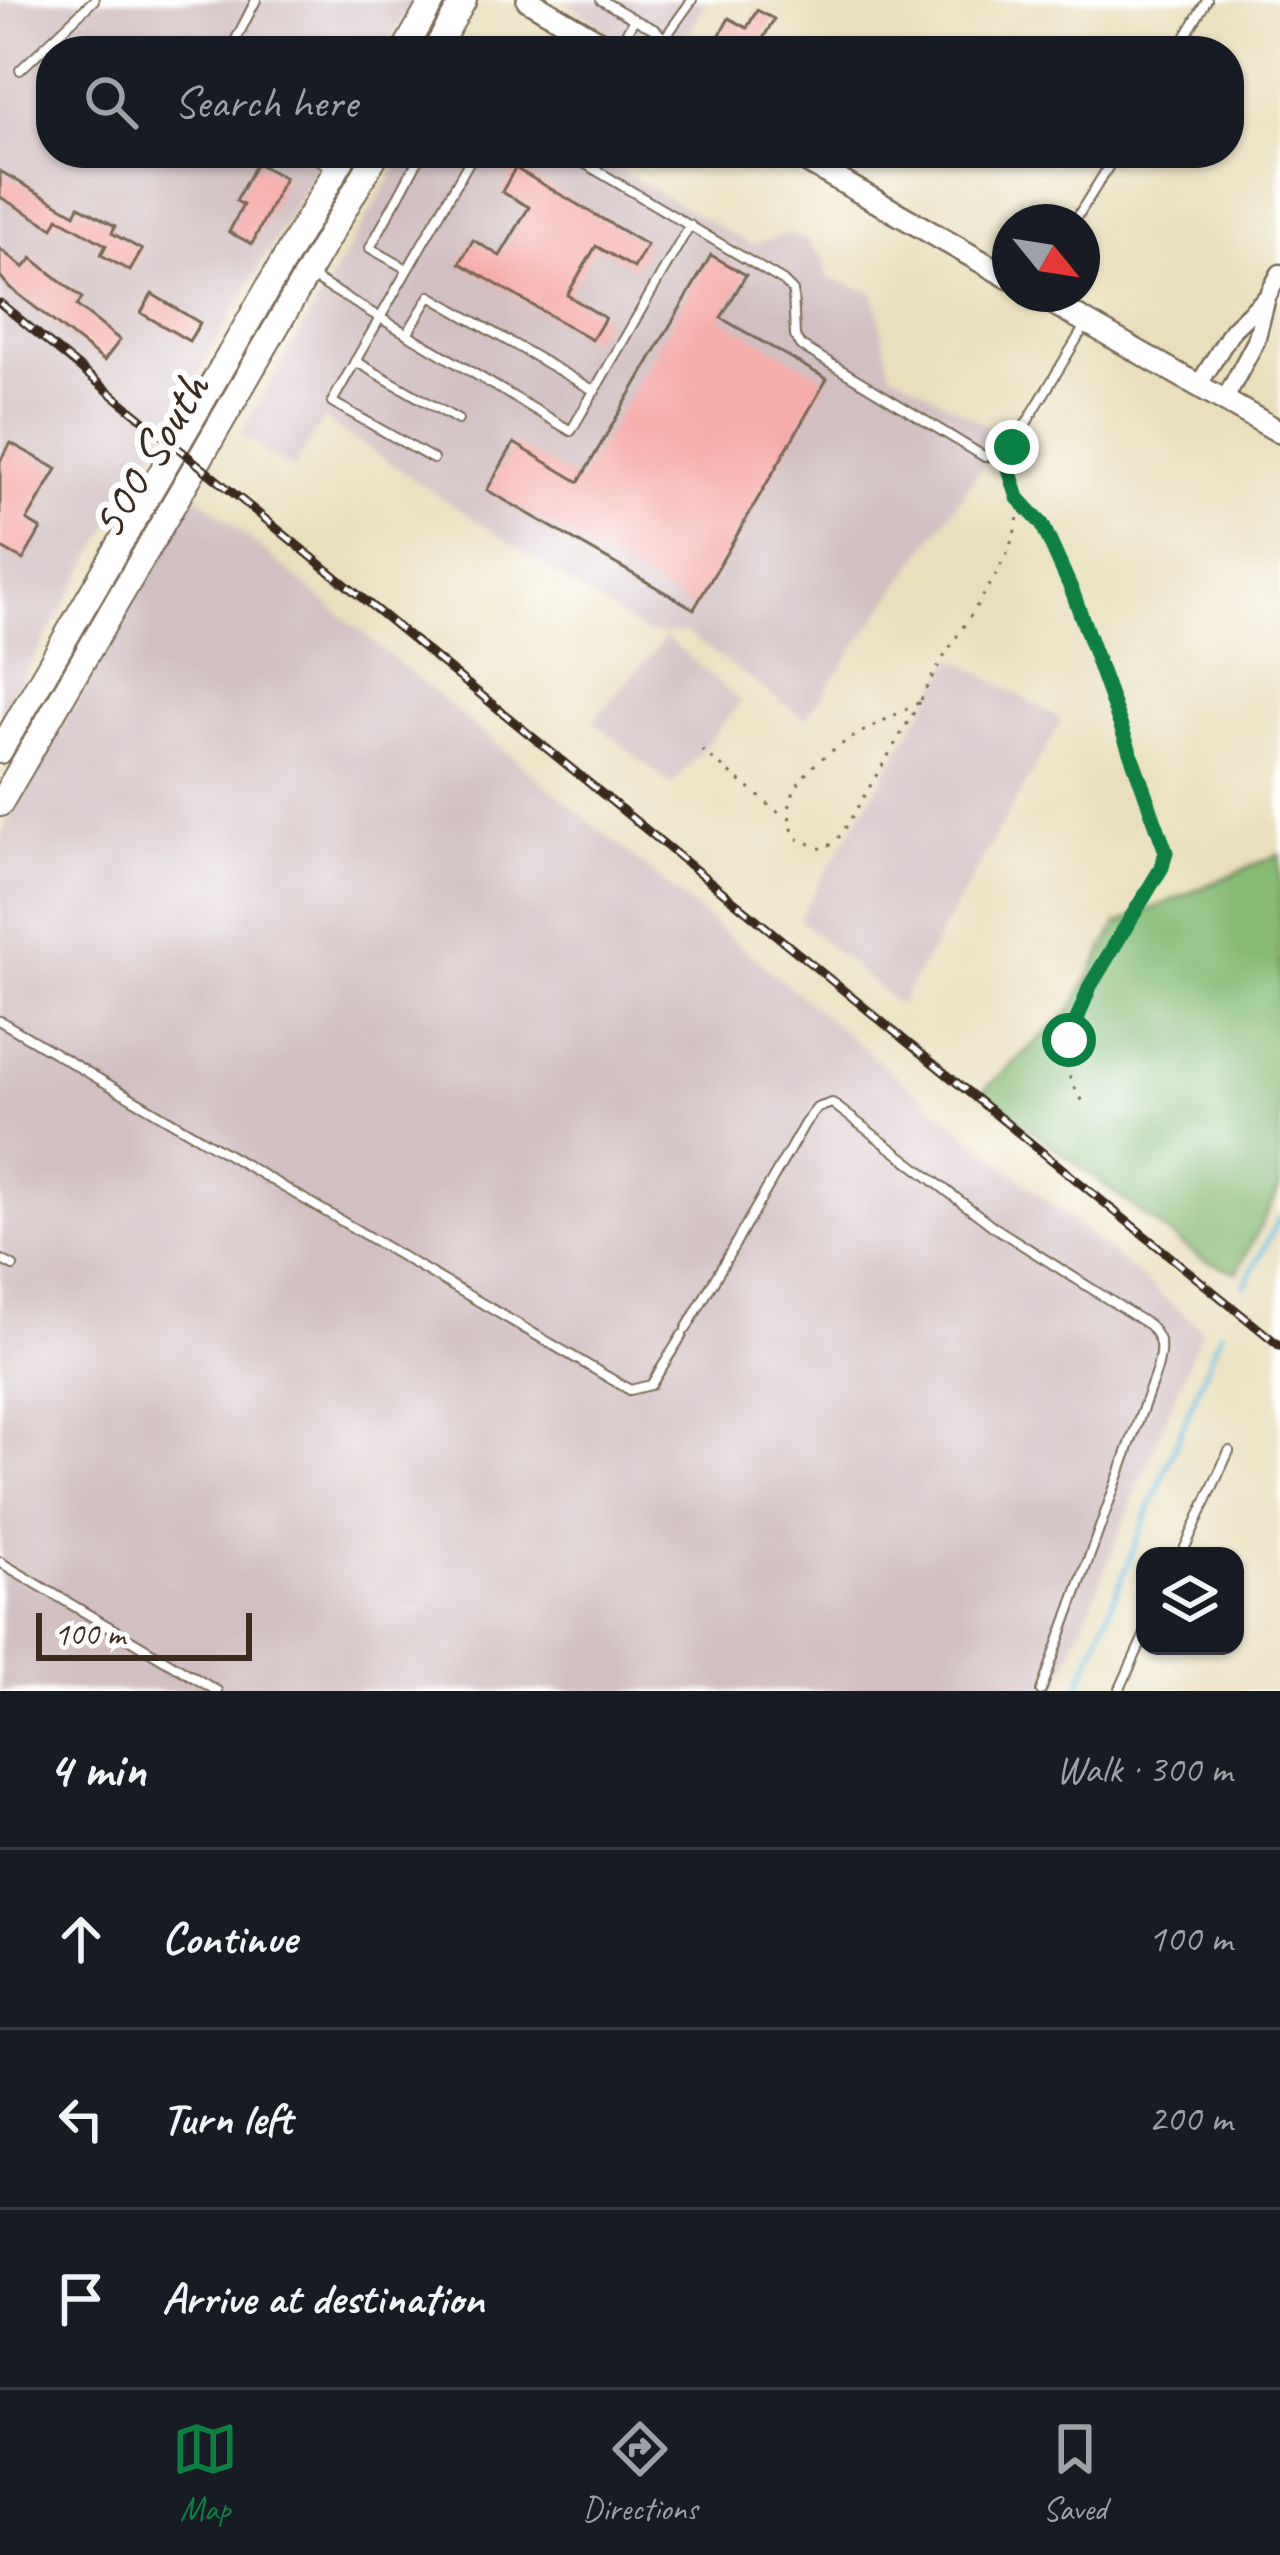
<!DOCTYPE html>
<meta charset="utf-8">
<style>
:root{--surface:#171b24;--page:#20242c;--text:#f1f3f6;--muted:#9ea1a6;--line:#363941;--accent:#0b8043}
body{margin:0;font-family:Caveat,sans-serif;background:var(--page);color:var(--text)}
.controls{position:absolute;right:36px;bottom:36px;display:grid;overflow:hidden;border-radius:24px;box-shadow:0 3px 9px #0004}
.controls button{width:108px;height:108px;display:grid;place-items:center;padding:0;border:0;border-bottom:3px solid var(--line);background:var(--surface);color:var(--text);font:60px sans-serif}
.compass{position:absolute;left:992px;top:204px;width:108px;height:108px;border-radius:50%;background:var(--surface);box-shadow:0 3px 9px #0004;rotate:120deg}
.scale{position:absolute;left:36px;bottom:30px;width:216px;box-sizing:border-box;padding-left:12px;border:6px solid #3b2a1e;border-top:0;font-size:33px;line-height:42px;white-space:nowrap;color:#3b2a1e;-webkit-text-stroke:9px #fff;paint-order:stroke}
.stop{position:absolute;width:36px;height:36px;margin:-27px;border:9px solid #0b8043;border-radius:50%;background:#fff}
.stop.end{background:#0b8043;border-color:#fff;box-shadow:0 3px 12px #0008}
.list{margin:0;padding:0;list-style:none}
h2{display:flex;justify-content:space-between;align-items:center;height:156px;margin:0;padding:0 48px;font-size:51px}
h2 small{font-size:39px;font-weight:400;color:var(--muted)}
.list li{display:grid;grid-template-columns:78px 1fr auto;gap:36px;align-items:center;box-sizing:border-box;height:180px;padding:0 48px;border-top:3px solid var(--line)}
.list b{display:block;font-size:45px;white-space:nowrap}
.list em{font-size:39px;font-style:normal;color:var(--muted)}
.icon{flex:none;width:66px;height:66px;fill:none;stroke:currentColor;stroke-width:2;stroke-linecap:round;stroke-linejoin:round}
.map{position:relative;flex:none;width:1280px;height:1691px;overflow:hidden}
.search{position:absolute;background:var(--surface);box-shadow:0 3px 9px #0004;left:36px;right:36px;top:36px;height:132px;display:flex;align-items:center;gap:30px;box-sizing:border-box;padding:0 42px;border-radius:48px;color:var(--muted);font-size:45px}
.sheet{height:696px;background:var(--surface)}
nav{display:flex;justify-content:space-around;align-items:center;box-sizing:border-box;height:168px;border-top:3px solid var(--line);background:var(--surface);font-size:33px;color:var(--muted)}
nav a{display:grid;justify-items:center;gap:6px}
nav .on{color:var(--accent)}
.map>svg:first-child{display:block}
.industrial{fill:#d2bfc1}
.forest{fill:#86bb76;stroke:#60724a;stroke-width:3}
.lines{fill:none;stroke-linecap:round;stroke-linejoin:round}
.stream{stroke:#64bee2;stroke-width:4.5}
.building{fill:#f5ada9}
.service-casing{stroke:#786955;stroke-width:12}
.minor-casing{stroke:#786955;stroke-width:21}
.tertiary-casing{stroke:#786955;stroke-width:26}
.secondary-casing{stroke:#786955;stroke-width:28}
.path{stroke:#786955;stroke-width:3;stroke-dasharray:3 9;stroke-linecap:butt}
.service{stroke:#fff;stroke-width:8}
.minor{stroke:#fff;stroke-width:16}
.tertiary{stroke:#fff;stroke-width:21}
.secondary{stroke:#fff;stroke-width:24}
.rail-casing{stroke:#3b2a1e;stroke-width:9}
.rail{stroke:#fff;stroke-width:4.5;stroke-dasharray:14;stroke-linecap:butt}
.route{stroke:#0b8043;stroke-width:15}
.labels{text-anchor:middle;stroke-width:12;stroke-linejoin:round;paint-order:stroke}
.street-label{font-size:51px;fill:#3b2a1e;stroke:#fff}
</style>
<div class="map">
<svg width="1280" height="1691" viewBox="0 0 1280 1691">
<rect width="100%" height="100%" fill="#fff"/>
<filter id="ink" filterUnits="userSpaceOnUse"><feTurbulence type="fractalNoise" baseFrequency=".00833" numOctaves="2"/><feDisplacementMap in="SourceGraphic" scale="24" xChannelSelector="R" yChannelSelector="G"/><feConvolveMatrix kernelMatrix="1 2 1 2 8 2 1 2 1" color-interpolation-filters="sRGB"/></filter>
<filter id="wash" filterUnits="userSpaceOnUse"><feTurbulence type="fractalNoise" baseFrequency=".004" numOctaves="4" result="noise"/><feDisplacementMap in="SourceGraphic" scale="48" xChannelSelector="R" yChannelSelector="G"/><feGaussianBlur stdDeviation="2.7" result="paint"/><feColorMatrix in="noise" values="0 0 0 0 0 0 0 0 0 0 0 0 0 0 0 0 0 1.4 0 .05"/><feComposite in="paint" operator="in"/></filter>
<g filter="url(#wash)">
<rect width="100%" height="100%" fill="#e9dfbb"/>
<g class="industrial">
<path d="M0,0h413l-29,51h-333v102h275l-326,564z"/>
<path d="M565,0h142l-29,51h-44z"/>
<path d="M405,153h119l27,16 11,-16h27l162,92 37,-11 18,5 19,22 3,17 46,15 17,78 110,63 -21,36 -175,249 -120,-87 -37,3 -324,-216 -31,51 -53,-35z"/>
<path d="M194,493l1008,836 -146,362h-1056v-855z"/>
<path d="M666,637l74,65 -68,84 -79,-65z"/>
<path d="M954,658l108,62 -163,286 -101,-87z"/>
</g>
<path class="forest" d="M1280,854v334l-43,84 -35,-13 -220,-167 90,-83 45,-85z"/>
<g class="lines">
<g class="stream">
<path d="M1245,1285l35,-68"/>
<path d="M1077,1691l144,-360"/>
</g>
</g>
<g id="blocks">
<g class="building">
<path d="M757,10l17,9 -18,32 -17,-5 -3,5h-25l18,-33 18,10z"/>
<path d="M256,163l29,15 -33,66 -23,-12 14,-27 -7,-4z"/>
<path d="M515,168l132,77 -13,23 -38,-22 -29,49 38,23 -13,22 -132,-77 13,-23 27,16 29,-49 -27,-15z"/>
<path d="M0,171l75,43 4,-8 36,20 -3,7 30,17 -12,21 -29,-16 5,-10 -48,-27 -5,10 -53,-31z"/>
<path d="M0,249l24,19 8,-10 50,40 -5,8 43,34 -16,21 -95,-74 -9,-11z"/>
<path d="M711,255l35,20 -25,43 106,61 -133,230 -207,-119 27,-47 65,39z"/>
<path d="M152,294l48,29 -11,18 -48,-28z"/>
<path d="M11,443l46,26 -30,51 14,9 -18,31 -23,-13v-86z"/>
</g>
</g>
</g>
<g filter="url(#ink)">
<use href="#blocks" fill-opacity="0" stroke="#786955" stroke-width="3"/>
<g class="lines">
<defs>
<g id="service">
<path d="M601,0l33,19 -17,31"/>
<path d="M634,19l22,11 8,9 -4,12"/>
<path d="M664,39l28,-39"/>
<path d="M230,51l26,-51"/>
<path d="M1177,51l30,-51"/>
<path d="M20,70l74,-70"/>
<path d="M306,153l25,14"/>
<path d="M567,153l216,128 10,10 2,45 5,9 185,112 27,-10 74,-123"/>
<path d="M1074,222l43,-69"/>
<path d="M407,269l-37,-21 52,-95"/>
<path d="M313,278l258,153 119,-206"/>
<path d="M407,334l23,-38 165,95"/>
<path d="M355,361l103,59"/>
<path d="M433,459l-101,-57 137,-240 -15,-9"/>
<path d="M0,1021l630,369 21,-5 31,-50"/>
<path d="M0,1259l13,7"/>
<path d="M686,1329l119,-206 12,-15 15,-5 162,124 155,98c14,15 13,24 8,44l-116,322"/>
<path d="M1181,1556l48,-105"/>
<path d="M0,1562l217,129"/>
<path d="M1119,1691l26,-57"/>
</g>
<g id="minor">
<path d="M1198,386l35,-57 34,-32"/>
<path d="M1224,401l32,-60 11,-44 13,-24"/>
</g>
<g id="tertiary">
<path d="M528,0l87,51"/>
<path d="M792,153l218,125"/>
<path d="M1037,294l243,138"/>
</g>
<g id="secondary">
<path d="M404,51l29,-51"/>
<path d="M435,51l29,-51"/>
<path d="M0,751l346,-598"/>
<path d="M0,804l377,-651"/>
</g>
</defs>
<use href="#service" class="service-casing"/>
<use href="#minor" class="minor-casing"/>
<use href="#tertiary" class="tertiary-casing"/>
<use href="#secondary" class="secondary-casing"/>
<g class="path">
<path d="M1018,498l24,25 31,70 92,259c-15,61 -115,156 -97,220 3,12 12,23 17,34"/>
<path d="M921,700c24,-59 89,-125 97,-184 3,-19 -6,-38 -12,-55"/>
<path d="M920,702l-79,133 -16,15 -29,-12c-35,-68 77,-110 124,-136z"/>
<path d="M702,750l82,67"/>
</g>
<use href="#service" class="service"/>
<use href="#minor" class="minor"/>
<use href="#tertiary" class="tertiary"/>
<use href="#secondary" class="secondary"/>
<defs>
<path id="rail" d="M0,303l1280,1043"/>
</defs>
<use href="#rail" class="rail-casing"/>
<use href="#rail" class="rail"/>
</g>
</g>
<g class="lines" filter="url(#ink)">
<path class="route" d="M1012,447l-8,6 14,45 24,26 31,69 93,259 -4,15 -72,119 -21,54"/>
</g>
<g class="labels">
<g class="street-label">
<text transform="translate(148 455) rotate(-59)" y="18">500 South</text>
</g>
</g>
</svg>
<div class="controls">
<button><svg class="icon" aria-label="layers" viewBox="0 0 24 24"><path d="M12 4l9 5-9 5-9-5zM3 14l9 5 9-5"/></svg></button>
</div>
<svg class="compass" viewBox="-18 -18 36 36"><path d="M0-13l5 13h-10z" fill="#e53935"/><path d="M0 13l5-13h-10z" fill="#9ea1a6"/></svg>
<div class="scale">100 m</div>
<div class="stop" style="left:1069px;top:1040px"></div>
<div class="stop end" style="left:1012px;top:447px"></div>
<div class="search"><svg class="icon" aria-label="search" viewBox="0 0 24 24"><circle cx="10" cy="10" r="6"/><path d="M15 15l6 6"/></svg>Search here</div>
</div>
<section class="sheet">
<h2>4 min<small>Walk · 300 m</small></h2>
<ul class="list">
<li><svg class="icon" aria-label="ahead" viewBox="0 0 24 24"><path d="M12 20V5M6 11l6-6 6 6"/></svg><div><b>Continue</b></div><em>100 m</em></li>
<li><svg class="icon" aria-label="left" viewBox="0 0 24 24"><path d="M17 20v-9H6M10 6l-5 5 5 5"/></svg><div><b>Turn left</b></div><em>200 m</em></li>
<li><svg class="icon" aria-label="arrive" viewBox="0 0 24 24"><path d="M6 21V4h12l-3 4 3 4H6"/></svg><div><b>Arrive at destination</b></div></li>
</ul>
</section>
<nav>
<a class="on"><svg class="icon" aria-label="map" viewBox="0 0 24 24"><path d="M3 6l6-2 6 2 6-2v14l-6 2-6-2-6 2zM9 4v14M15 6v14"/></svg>Map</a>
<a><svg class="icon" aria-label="directions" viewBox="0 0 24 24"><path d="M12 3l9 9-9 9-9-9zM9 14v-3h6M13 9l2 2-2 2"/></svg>Directions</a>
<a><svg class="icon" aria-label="saved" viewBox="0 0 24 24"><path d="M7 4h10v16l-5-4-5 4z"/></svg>Saved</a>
</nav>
